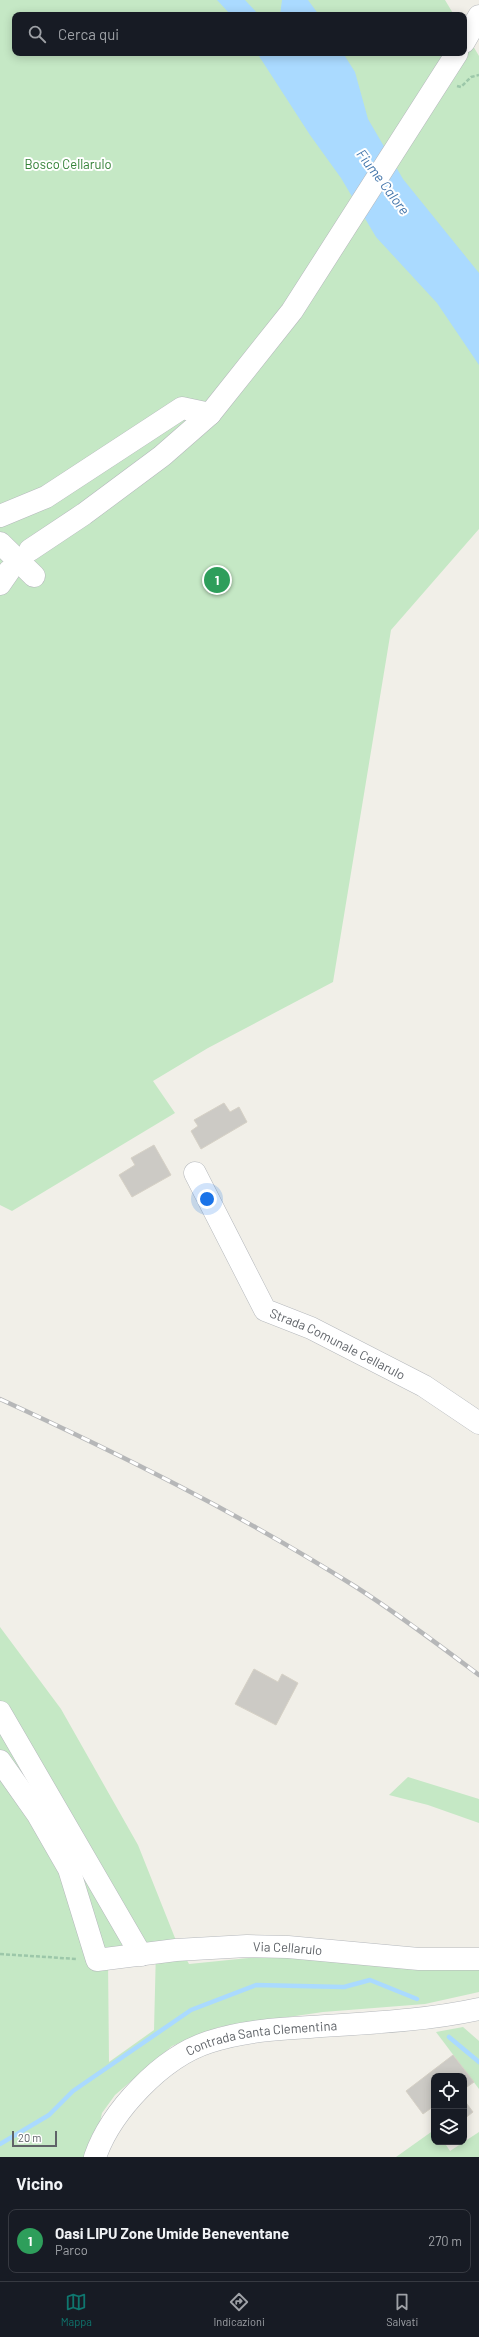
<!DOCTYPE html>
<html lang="it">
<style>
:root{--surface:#171b24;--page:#242831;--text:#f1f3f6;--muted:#9ea1a6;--line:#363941;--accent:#0f766e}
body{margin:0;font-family:Barlow,sans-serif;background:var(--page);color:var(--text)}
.controls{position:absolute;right:12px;bottom:12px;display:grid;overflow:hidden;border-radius:8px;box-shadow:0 2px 10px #0003}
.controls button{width:36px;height:36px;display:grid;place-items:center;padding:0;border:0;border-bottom:1px solid var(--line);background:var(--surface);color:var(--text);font:20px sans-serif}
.scale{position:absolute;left:12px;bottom:10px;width:45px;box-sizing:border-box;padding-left:4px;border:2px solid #5f6368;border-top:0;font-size:11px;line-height:14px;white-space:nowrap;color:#5f6368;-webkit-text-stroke:3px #fff;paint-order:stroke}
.you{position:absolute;left:207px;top:1199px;width:14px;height:14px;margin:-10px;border:3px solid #fff;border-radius:50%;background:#1a73e8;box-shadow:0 0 0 6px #1a73e833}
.badge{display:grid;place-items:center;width:26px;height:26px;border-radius:50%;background:var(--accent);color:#fff;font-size:13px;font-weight:700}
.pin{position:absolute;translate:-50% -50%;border:2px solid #fff;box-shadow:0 1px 4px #0006}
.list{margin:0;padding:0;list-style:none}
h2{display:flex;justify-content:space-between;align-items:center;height:52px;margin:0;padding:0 16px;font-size:17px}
h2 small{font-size:13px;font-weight:400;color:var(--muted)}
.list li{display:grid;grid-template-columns:26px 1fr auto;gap:12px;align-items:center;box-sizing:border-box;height:64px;margin:0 8px 8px;padding:0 8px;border:1px solid var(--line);border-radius:8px}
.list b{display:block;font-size:15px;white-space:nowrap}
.list p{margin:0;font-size:13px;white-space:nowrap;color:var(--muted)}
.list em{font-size:13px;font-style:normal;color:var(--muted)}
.icon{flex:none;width:22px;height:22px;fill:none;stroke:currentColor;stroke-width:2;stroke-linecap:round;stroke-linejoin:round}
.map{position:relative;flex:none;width:479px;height:2157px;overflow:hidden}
.search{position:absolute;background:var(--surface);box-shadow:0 2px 10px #0003;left:12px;right:12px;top:12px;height:44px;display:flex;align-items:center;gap:10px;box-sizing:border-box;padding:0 14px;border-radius:8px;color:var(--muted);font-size:15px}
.sheet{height:124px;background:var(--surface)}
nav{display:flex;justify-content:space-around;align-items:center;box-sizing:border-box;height:56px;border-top:1px solid var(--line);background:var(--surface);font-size:11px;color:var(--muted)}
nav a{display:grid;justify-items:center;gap:2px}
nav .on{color:var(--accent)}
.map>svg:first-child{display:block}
.green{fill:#c5e8c5;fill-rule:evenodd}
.water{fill:#aadaff}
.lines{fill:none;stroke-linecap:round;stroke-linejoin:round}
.stream{stroke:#aadaff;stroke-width:4.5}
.building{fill:#cccac5;stroke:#d6d1c6}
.minor-casing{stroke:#b5b8bc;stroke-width:23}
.path{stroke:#9cc7a9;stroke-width:2.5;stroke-dasharray:4 2;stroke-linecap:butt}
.minor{stroke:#fff;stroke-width:22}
.rail-casing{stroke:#b6b7b8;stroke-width:4.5}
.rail{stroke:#fff;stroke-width:3;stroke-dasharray:9;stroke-linecap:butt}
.labels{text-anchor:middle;stroke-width:4;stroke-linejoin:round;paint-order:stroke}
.park-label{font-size:13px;fill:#348238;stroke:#fff}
.street-label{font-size:13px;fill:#5f6368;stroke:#fff}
.water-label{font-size:14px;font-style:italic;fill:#4174aa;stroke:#fff}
</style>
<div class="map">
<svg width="479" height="2157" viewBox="0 0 479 2157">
<rect width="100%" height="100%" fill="#f1efe8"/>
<g class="green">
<path d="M0,0h445l9,15h-439v38h449v-22l15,25v473l-88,101 -58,352 -125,66 -55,33 22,32 -163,98 -12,-6z"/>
<path d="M0,1627l61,82 77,136 37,93 14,26 89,-9 201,10v27l-54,12 -102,8 -104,15 -47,19 -57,49 -13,18 -4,18 -10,26h-88zM156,1949l-2,81 -45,32 -1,-103z"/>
<path d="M408,1777l71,22v24l-51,-18 -39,-10z"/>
<path d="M463,2027l16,14v48l-43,-57z"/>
<path d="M434,2130v12h10l6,9 29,-19v25h-83z"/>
</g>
<g class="water">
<path d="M217,0h28l14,15h-28z"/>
<path d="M282,0h26l11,15h-39z"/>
<path d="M257,53h86l12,19 13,47 35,60 76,94v92l-42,-62 -61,-66 -35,-59 -31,-43z"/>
</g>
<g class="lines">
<g class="stream">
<path d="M449,2037l30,25"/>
<path d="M0,2144l49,-29 24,-24 118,-81 65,-25 88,2 26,-7 47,19"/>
</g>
</g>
<g class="building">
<path d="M224,1103l6,9 9,-5 8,15 -46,27 -10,-18 7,-5 -4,-6z"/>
<path d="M154,1145l17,30 -39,22 -13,-22 16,-10 -4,-7z"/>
<path d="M254,1669l24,13 4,-8 16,9 -22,42 -41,-21z"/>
<path d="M453,2055l21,27 -10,7v-13h-30v30l-11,8 -17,-23z"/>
<path d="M464,2100l9,12 -9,7z"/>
</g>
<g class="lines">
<defs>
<g id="minor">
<path d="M464,42l15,-26"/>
<path d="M0,516l46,-19 136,-89 28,6"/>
<path d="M0,543l34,33"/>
<path d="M30,550l54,-36 78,-58 48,-42 82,-103 165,-258"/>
<path d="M0,584l9,-13"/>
<path id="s1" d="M195,1173l70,137 46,18 113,58 55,37"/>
<path d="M0,1712l141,243"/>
<path id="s2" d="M0,1761l38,54 31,54 28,91 79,-10 71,-4 41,1 131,12h60"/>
<path id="s3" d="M95,2157c16,-46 67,-100 114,-115 33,-11 67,-13 101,-15 57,-4 114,-6 169,-18"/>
</g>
</defs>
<use href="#minor" class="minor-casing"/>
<g class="path">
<path d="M457,86l4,1 10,-10 8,-2"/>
<path d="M0,1954l77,5"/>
</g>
<use href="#minor" class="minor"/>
<defs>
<path id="rail" d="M0,1399c122,56 242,116 356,188 42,27 83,58 123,88"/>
</defs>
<use href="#rail" class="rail-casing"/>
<use href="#rail" class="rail"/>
</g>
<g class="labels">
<g class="park-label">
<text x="68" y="169">Bosco Cellarulo</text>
</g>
<g class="street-label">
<text dy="5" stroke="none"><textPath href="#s1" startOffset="234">Strada Comunale Cellarulo</textPath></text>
<text dy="5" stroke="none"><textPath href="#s2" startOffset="415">Via Cellarulo</textPath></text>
<text dy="5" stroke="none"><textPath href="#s3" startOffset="219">Contrada Santa Clementina</textPath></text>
</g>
<g class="water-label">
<text transform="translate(383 182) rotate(53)" y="5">Fiume Calore</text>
</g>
</g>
</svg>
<div class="controls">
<button><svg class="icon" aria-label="locate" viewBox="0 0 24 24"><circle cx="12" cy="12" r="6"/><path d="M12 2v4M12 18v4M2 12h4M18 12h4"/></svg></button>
<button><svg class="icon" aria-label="layers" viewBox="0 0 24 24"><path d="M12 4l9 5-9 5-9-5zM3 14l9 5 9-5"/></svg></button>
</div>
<div class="scale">20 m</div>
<div class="you"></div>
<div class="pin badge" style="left:217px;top:580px;background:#2e9e5b">1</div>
<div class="search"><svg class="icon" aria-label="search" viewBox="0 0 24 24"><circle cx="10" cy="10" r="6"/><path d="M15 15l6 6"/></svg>Cerca qui</div>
</div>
<section class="sheet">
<h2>Vicino<small></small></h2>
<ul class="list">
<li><span class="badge" style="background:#2e9e5b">1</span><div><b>Oasi LIPU Zone Umide Beneventane</b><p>Parco</p></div><em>270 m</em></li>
</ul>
</section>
<nav>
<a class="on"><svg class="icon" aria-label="map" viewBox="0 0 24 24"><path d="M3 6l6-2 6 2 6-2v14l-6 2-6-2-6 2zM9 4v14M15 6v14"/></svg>Mappa</a>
<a><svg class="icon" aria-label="directions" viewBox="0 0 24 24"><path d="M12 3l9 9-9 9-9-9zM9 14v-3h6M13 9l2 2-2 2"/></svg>Indicazioni</a>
<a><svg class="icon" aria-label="saved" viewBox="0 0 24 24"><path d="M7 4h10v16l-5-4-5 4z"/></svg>Salvati</a>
</nav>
